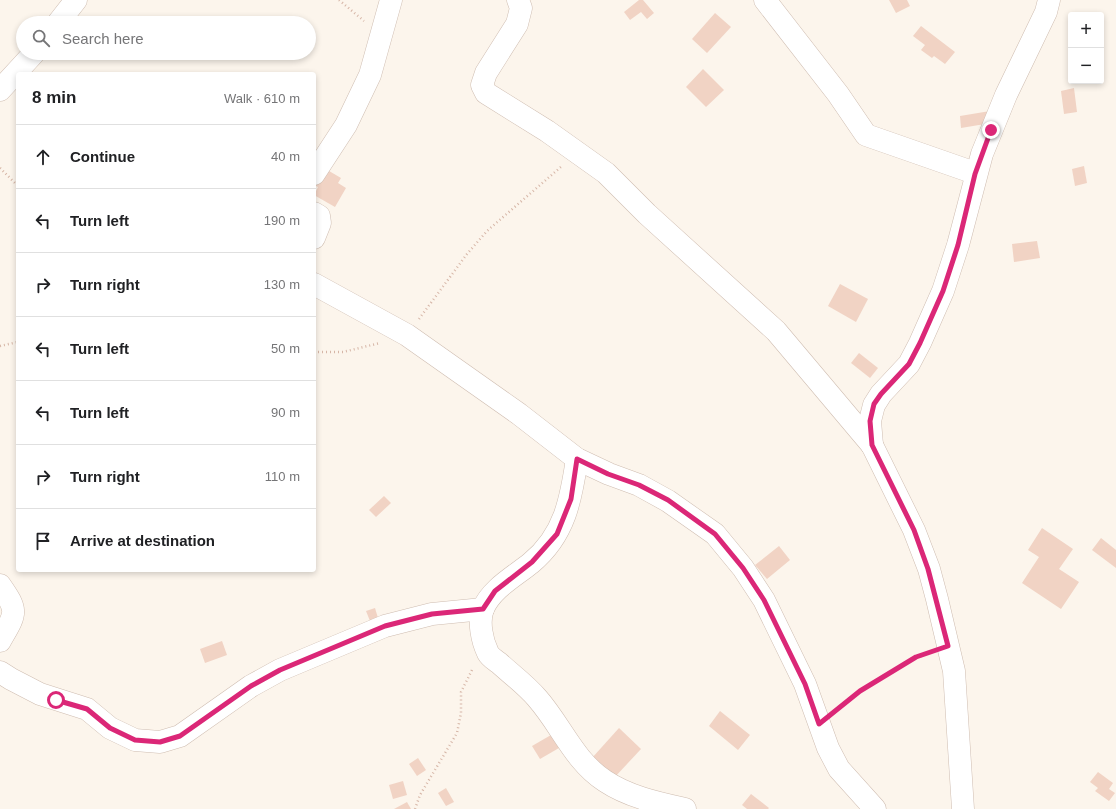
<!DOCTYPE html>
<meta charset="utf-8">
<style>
:root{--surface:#fff;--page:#f2f2f2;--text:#202124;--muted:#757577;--line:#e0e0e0}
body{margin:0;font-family:Helvetica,sans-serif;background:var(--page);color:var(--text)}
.controls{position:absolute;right:12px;top:12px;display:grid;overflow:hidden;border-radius:4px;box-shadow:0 2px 6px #0003}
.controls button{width:36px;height:36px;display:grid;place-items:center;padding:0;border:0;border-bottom:1px solid var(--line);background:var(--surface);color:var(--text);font:20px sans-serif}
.stop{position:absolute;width:12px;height:12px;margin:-9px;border:3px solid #db2777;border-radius:50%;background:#fff}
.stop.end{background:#db2777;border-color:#fff;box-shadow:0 1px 4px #0008}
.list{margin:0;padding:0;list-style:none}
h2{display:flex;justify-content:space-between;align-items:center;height:52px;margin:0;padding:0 16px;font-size:17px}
h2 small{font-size:13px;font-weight:400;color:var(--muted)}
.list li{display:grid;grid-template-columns:26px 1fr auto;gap:12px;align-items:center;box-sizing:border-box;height:64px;padding:0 16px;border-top:1px solid var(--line)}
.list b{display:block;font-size:15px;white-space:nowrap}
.list em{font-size:13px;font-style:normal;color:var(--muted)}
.icon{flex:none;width:22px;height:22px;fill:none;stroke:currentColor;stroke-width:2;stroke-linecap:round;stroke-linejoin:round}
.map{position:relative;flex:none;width:1116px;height:809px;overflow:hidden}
.search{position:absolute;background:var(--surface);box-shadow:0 2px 6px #0003;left:16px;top:16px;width:300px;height:44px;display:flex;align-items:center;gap:10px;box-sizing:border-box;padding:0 14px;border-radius:22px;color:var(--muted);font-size:15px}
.panel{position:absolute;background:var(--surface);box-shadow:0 2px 6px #0003;left:16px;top:72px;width:300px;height:500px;border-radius:4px}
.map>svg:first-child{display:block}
.building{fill:#f1d3c4}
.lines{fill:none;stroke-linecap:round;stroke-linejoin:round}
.street-casing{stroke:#cfbdb1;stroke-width:23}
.path{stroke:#d6b6a7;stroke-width:2.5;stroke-dasharray:1 3;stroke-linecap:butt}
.street{stroke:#fff;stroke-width:22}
.route{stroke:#db2777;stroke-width:5}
</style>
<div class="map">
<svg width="1116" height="809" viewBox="0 0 1116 809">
<rect width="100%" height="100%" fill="#fcf5ec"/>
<g class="building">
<path d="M639,0h4l11,13 -7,6 -6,-7 -11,8 -6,-8z"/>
<path d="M889,0h18l3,6 -14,7z"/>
<path d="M715,13l16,14 -24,26 -15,-14z"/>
<path d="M921,26l34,26 -10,12 -11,-8 -2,2 -11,-8 4,-5 -12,-9z"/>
<path d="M703,69l21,21 -18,17 -20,-20z"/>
<path d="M1074,88l3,24 -13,2 -3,-23z"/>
<path d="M990,111l1,12 -30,5 -1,-12z"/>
<path d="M1084,166l3,17 -12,3 -3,-17z"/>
<path d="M324,168l17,10 -3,5 8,5 -11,19 -21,-12 4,-8 -4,-2z"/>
<path d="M1037,241l3,17 -26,4 -2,-18z"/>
<path d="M840,284l28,15 -12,23 -28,-16z"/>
<path d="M859,353l19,15 -8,10 -19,-15z"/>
<path d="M384,496l7,7 -15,14 -7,-7z"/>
<path d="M1042,528l31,21 -14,20 20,13 -18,27 -39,-26 17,-26 -11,-7z"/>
<path d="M1101,538l15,12v18l-24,-18z"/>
<path d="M779,546l11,14 -23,19 -12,-14z"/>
<path d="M375,608l3,10 -8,3 -4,-10z"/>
<path d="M222,641l5,14 -22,8 -5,-14z"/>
<path d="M720,711l30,24 -12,15 -29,-24z"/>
<path d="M619,728l22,21 -27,29 -22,-20z"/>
<path d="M551,735l8,13 -19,11 -8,-13z"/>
<path d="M418,758l8,12 -9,6 -8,-12z"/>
<path d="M1098,772l15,11 -4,6 6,4 -6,8 -14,-10 3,-3 -8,-6z"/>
<path d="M403,781l4,14 -14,4 -4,-14z"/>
<path d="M446,788l8,14 -8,4 -8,-13z"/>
<path d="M751,794l18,14 -1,1h-21l-5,-4z"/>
<path d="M407,802l4,7h-17z"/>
</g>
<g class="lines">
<defs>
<g id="street">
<path d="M518,0l3,8 -4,16 -31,49 -4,12 4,8 61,38 59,42 41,41 129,117 96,114 42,85 15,39 8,30 17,72 9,138"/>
<path d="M765,0l73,94 28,41 109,38"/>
<path d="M58,23l18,-23"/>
<path d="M0,90l34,-37"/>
<path d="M314,174l32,-49 24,-50 21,-75"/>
<path d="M314,213l5,3 1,7 -6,15"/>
<path d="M314,284l93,51 112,79 58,45 32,15 30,11 29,16 47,33 28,34 21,32 41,84 23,64 11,21 36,40"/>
<path d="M872,445l-2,-24 4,-16 7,-11 28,-30 11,-21 23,-52 15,-46 24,-91 24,-59 40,-83 3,-12"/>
<path d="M577,459c-6,40 -12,76 -46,104 -16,13 -40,26 -48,46 -5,12 -1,32 5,44 2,4 7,7 11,10 12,11 27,22 38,35 24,27 37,63 68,83 24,16 53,22 80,28"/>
<path d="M0,585c19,27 16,28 0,56"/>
<path d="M0,672l11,7 29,15 47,15 23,19 25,12 25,2 20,-6 71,-50 29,-16 105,-44 47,-12 51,-5"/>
</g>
</defs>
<use href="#street" class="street-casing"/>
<g class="path">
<path d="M339,0l25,21"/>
<path d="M0,168l18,18"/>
<path d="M419,319l48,-65 20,-23 75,-65"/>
<path d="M0,346l18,-4"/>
<path d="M314,352h29l37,-9"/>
<path d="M836,710c28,-22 60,-45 93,-57"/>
<path d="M415,809l5,-14 37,-62 4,-20v-21l12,-24"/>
</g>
<use href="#street" class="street"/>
</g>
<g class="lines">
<path class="route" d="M56,700l31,9 23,19 25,12 25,2 20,-6 71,-50 29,-16 105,-44 47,-12 51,-5 12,-18 37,-29 25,-28 14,-35 6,-40 31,15 31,11 29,15 47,34 28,34 21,32 41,84 14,40 41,-33 56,-34 32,-11 -20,-77 -14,-39 -42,-85 -2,-24 4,-17 7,-10 28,-30 11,-21 23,-52 15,-46 17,-71 16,-44"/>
</g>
</svg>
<div class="controls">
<button>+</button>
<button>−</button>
</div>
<div class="stop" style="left:56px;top:700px"></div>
<div class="stop end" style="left:991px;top:130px"></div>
<div class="search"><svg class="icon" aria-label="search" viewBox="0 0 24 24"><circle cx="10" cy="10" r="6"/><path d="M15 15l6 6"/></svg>Search here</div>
<section class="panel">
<h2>8 min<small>Walk · 610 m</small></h2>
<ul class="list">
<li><svg class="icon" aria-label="ahead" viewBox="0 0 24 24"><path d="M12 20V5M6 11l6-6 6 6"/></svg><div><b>Continue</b></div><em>40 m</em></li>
<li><svg class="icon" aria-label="left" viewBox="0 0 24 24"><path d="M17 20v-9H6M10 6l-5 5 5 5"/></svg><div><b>Turn left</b></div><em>190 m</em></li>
<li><svg class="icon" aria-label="right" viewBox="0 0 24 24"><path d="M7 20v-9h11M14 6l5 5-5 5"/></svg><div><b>Turn right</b></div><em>130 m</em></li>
<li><svg class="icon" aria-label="left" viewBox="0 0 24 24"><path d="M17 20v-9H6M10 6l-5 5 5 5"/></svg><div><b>Turn left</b></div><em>50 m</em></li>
<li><svg class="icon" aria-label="left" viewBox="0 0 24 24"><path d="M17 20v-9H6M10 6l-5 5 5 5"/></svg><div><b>Turn left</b></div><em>90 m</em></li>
<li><svg class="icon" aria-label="right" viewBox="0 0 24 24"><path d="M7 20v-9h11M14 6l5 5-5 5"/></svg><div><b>Turn right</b></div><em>110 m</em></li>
<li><svg class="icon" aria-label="arrive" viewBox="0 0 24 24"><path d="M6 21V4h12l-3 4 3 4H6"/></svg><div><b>Arrive at destination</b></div></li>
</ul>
</section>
</div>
